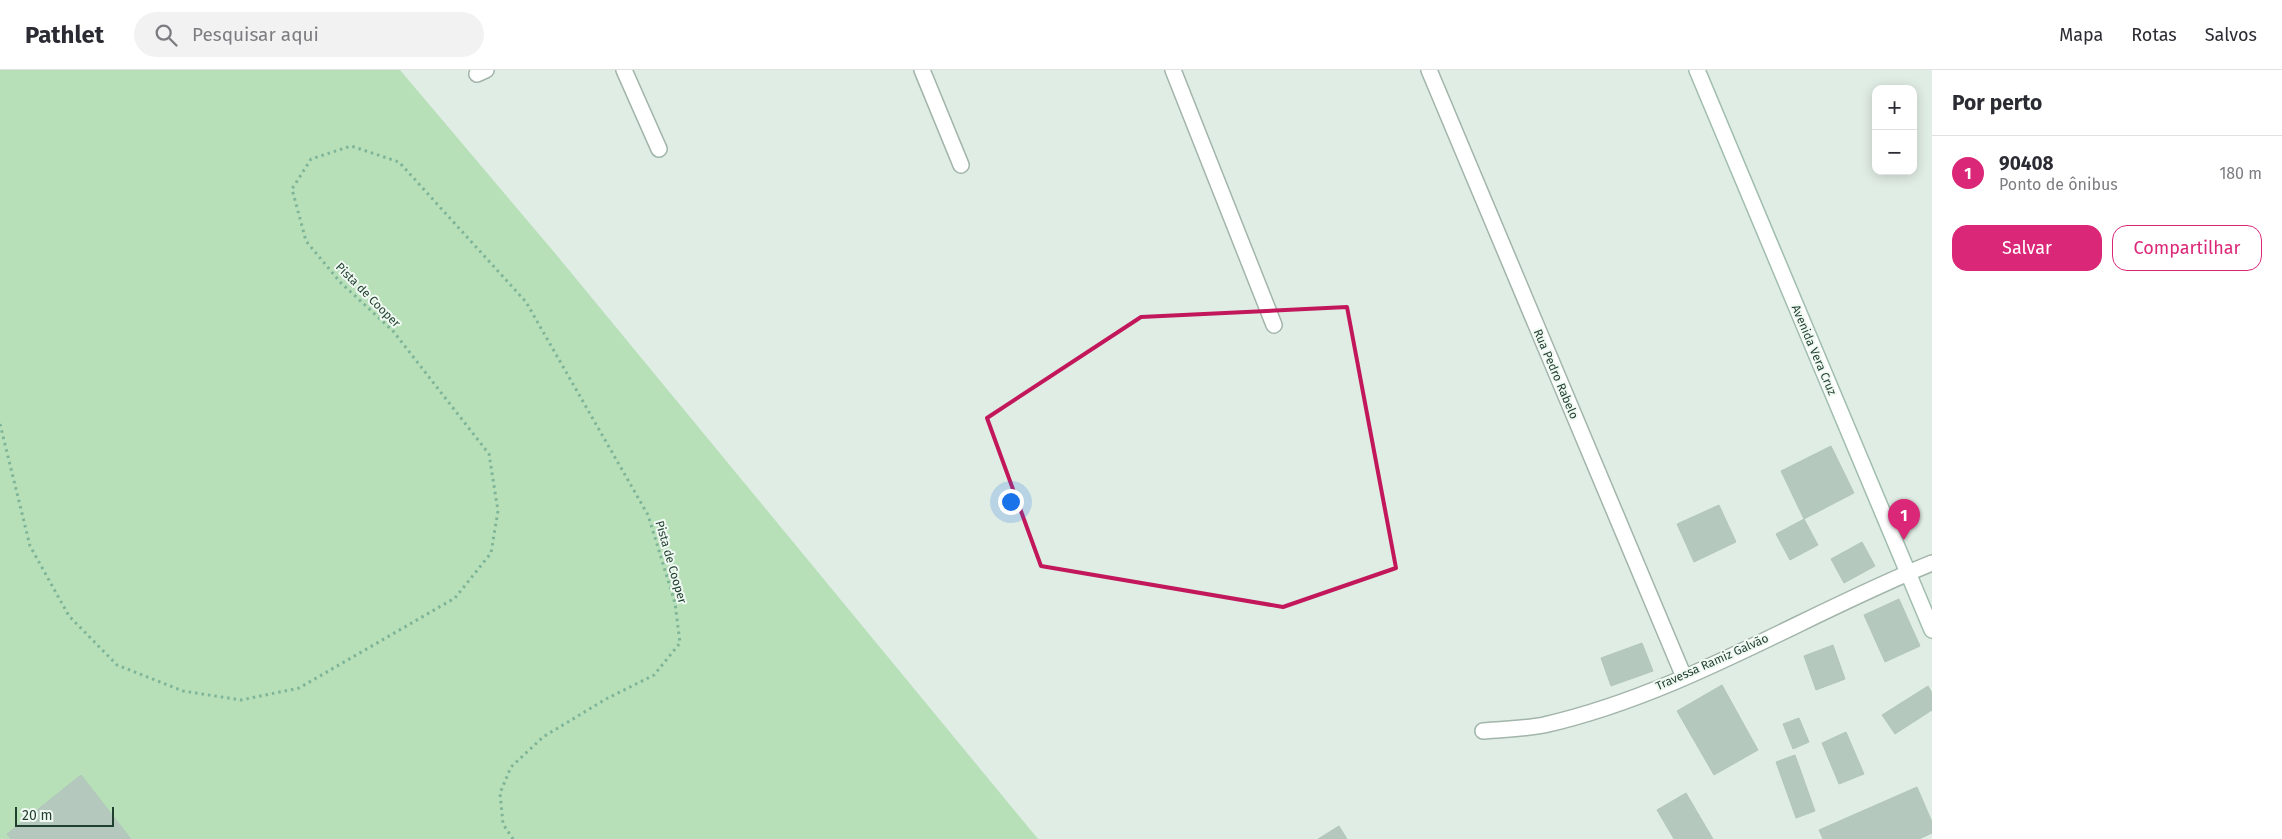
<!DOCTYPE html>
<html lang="pt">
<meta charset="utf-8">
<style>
:root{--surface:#fff;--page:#f2f2f3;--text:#2b2b33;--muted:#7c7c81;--line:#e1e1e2;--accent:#db2777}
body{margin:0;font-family:"Fira Sans",sans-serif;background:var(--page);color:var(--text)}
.controls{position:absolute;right:15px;top:15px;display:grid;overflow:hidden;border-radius:10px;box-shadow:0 2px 12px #0003}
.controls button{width:45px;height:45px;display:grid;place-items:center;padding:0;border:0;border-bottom:1px solid var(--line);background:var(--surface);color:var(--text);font:25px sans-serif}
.scale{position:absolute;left:15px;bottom:12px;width:99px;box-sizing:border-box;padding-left:5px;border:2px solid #1f3f2f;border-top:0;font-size:14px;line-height:18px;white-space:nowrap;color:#1f3f2f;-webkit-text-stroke:4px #f1f9f3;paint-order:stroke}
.you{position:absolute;left:1010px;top:431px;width:18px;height:18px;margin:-12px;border:4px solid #fff;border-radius:50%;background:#1a73e8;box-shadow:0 0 0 8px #1a73e833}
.badge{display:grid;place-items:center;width:32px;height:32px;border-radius:50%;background:var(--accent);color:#fff;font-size:16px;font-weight:700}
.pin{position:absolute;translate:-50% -41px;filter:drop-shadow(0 1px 2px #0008)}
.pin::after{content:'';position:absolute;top:26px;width:18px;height:15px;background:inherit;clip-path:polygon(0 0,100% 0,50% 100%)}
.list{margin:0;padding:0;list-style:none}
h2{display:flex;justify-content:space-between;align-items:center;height:65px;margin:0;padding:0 20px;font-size:21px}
h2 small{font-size:16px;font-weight:400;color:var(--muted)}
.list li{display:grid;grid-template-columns:32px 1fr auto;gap:15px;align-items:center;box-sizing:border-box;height:75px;padding:0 20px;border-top:1px solid var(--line)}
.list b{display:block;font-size:19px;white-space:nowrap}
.list p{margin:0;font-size:16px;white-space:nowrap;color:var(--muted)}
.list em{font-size:16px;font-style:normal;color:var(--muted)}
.actions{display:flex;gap:10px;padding:15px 20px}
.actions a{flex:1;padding:11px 0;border:1px solid var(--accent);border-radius:15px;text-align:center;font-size:18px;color:var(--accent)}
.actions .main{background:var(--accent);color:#fff}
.icon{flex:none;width:28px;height:28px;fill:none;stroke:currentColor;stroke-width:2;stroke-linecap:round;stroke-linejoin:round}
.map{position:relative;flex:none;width:1932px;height:769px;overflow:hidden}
header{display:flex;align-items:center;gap:30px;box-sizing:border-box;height:70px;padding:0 25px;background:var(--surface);border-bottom:1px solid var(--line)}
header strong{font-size:24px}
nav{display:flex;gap:28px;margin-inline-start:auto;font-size:18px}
.search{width:350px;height:45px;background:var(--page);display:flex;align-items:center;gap:12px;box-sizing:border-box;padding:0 18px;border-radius:28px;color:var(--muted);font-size:19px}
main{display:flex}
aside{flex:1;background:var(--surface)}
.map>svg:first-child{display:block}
.green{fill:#b7e0b9}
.building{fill:#b5c8bd;stroke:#b2c7ba}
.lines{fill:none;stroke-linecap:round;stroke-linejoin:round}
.street-casing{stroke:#a2b5aa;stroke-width:18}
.secondary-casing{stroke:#a0bdad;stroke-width:18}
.path{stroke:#7eb497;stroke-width:3;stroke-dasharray:2.5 4;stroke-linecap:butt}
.street{stroke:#fff;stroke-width:15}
.secondary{stroke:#fff;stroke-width:15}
.marked{fill:none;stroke:#c2185b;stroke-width:4;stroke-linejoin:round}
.labels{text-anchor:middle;stroke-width:4;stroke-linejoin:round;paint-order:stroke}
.street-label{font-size:12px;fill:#1f3f2f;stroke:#f1f9f3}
</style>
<header>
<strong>Pathlet</strong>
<div class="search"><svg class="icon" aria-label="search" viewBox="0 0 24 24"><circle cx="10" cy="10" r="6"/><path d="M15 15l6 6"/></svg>Pesquisar aqui</div>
<nav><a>Mapa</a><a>Rotas</a><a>Salvos</a></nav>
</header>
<main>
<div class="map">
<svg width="1932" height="769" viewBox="0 0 1932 769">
<rect width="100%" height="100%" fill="#e0ede4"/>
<path class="green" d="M0,0h400l154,182 484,587h-1038z"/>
<g class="building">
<path d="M1831,376l23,47 -50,26 -23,-48z"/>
<path d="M1719,435l17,37 -42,20 -17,-38z"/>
<path d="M1804,449l14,26 -28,15 -14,-26z"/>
<path d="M1862,472l13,24 -31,17 -13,-24z"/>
<path d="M1899,529l21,47 -35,16 -21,-47z"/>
<path d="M1642,573l11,28 -42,15 -10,-28z"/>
<path d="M1833,575l12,34 -29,11 -12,-34z"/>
<path d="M1722,615l36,65 -44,25 -37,-64z"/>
<path d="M1928,616l4,7v17l-37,24 -13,-19z"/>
<path d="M1799,648l10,24 -16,7 -10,-25z"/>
<path d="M1846,662l18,42 -25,10 -17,-41z"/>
<path d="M1795,685l20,56 -19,7 -20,-56z"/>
<path d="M81,705l50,64h-120l-4,-5z"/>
<path d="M1917,717l15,35v11l-13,6h-96l-4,-9z"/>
<path d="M1686,723l27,46h-39l-17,-29z"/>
<path d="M1339,756l8,13h-29z"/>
</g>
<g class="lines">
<defs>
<g id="street">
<path d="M624,0l35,79"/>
<path d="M922,0l39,95"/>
<path d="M1173,0l101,255"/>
<path d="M1429,0l255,607"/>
<path d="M477,4l9,-4"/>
<path d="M1483,661c20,-2 41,-2 61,-6 137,-31 259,-110 388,-162"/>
</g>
<path id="secondary" d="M1697,0l235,560"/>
</defs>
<use href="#street" class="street-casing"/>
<use href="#secondary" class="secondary-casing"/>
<path class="path" d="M0,354l30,122 39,70 48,49 66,26 58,9 58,-12 156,-90 36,-45 7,-42 -9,-57 -96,-123 -53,-49 -34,-41 -14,-52 19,-30 40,-13 48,16 127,140 122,213 27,88 5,40 -26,32 -48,24 -63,38 -32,30 -11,26 3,31 10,15"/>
<use href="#street" class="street"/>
<use href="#secondary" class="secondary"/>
</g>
<path class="marked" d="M1347,237l49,261 -113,39 -242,-41 -54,-148 154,-101z"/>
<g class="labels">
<g class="street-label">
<text transform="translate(368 225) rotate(45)" y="4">Pista de Cooper</text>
<text transform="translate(1814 280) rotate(67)" y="4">Avenida Vera Cruz</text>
<text transform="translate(1556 304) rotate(67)" y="4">Rua Pedro Rabelo</text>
<text transform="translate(671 492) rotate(74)" y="4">Pista de Cooper</text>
<text transform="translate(1712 592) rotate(-24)" y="4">Travessa Ramiz Galvão</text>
</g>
</g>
</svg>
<div class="controls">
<button>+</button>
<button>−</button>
</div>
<div class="scale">20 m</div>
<div class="you"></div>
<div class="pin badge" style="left:1904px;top:470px">1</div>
</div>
<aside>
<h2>Por perto<small></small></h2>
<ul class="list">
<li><span class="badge">1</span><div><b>90408</b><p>Ponto de ônibus</p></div><em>180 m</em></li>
</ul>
<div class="actions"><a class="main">Salvar</a><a>Compartilhar</a></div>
</aside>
</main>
